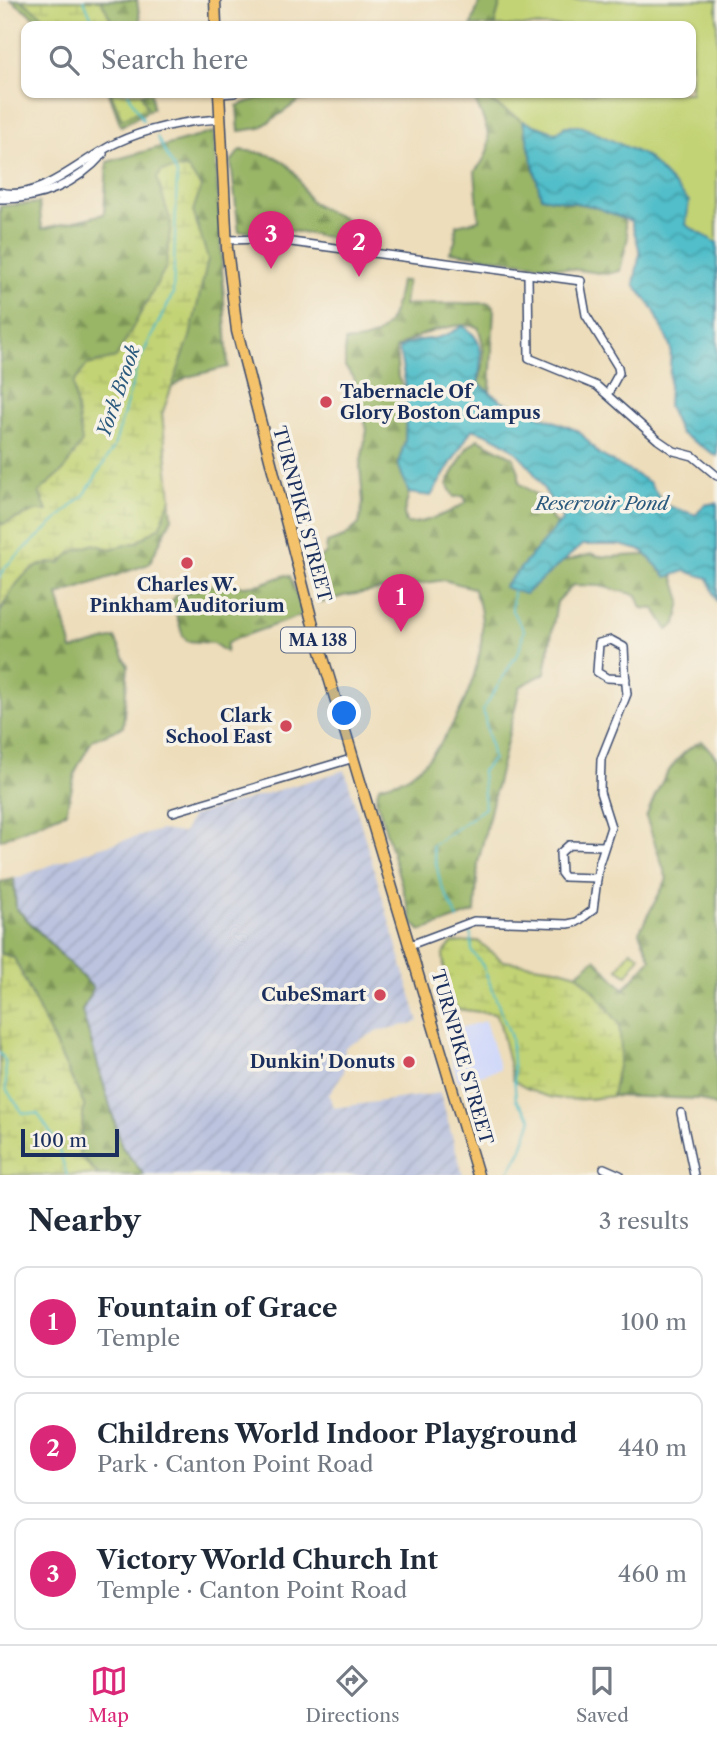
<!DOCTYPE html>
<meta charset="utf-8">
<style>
:root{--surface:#fff;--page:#f2f2f3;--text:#1f2937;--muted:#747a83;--line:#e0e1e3;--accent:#db2777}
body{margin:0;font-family:"Libre Caslon Text",serif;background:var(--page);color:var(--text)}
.scale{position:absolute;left:21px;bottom:18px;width:98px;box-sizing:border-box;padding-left:7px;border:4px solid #1b2f5e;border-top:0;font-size:19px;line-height:24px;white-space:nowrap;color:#1b2f5e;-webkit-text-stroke:5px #f7f3e8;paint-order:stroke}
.you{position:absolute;left:345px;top:714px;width:24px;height:24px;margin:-18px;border:5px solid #fff;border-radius:50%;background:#1a73e8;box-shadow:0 0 0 10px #1a73e833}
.badge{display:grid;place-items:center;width:46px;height:46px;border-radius:50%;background:var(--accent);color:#fff;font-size:23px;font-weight:700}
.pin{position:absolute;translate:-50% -58px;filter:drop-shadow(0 2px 4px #0008)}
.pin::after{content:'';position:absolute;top:37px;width:24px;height:21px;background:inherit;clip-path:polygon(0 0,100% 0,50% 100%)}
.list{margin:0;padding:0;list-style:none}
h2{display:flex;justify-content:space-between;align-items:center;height:91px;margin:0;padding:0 28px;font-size:30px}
h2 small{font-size:23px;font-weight:400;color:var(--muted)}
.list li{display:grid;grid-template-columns:46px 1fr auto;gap:21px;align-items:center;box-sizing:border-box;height:112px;margin:0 14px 14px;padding:0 14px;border:2px solid var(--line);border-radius:14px}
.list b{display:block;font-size:26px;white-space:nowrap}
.list p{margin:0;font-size:23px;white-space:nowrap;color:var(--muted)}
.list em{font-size:23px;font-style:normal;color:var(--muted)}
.icon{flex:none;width:38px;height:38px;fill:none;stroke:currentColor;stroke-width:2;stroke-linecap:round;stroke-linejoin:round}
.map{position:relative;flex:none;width:717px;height:1175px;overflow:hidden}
.search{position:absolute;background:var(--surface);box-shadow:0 2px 5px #0004;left:21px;right:21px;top:21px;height:77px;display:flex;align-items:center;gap:18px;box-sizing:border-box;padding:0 24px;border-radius:14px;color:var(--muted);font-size:26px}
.sheet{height:469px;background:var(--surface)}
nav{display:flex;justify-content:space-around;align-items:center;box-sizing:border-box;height:98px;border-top:2px solid var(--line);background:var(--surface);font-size:19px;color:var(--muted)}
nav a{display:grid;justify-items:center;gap:4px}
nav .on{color:var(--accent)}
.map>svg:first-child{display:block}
.built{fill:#d1d9f9}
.industrial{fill:url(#industrial-furrows)}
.green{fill:#c2d375;stroke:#6e816a;stroke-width:2}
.forest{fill:url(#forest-firs);stroke:#5a7262;stroke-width:2}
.wetland{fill:url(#wetland-marsh);stroke:#6e816a;stroke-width:2}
.water{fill:url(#water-waves);stroke:#367694;stroke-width:2}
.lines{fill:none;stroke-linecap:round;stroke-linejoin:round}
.stream{stroke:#51bec9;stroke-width:2}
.minor-casing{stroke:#3a496c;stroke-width:10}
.primary-casing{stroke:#3a496c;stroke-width:13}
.minor{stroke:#fff;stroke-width:7}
.primary{stroke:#f3c26a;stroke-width:10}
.poi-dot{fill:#d1495b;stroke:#f7f3e8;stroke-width:2.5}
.labels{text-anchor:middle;stroke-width:7;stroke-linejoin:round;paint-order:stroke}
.shield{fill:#f7f3e8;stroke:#5d6a87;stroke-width:2}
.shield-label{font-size:16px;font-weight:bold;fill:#1b2f5e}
.poi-label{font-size:18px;font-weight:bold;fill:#1b2f5e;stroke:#f7f3e8;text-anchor:end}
.street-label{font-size:18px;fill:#1b2f5e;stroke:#f7f3e8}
.water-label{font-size:19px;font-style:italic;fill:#2b5a7e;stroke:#f7f3e8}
</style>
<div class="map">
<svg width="717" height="1175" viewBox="0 0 717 1175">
<defs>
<pattern id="industrial-furrows" width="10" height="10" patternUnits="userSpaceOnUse" patternTransform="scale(1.75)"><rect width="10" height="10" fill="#bbc3de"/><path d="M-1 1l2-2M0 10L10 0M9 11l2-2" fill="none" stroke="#a0a8c1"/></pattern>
<pattern id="forest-firs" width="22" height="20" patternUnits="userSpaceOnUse" patternTransform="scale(1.75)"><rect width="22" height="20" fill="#99b566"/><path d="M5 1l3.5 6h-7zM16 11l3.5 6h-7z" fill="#7c9457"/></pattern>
<pattern id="wetland-marsh" width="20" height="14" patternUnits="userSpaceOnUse" patternTransform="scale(1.75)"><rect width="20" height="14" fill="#c2d375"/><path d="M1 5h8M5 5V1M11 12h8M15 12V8" fill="none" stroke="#a6b568"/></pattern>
<pattern id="water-waves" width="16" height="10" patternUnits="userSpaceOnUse" patternTransform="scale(1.75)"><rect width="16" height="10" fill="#51bec9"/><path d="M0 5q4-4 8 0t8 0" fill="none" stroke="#429ba6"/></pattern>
</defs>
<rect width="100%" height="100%" fill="#f7f3e8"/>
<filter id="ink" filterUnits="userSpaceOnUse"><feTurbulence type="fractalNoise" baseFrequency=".0143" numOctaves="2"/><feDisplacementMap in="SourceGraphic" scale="14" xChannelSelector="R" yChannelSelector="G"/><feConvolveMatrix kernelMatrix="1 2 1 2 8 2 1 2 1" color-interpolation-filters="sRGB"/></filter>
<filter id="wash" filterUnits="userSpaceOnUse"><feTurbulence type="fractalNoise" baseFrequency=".00686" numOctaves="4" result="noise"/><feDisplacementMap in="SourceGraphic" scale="28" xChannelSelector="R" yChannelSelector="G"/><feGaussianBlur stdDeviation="1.57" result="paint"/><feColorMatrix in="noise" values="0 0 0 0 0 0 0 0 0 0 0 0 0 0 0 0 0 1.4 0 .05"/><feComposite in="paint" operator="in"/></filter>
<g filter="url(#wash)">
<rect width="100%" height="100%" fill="#edddba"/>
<path class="built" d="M485,1021l15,48 -42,13 -14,-50z"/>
<path class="industrial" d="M345,770l74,252 -41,9 -33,16 -1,25 -15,22 4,14 107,-15 23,82h-319l-22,-28 -40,-136 11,-23 -77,-80 -2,-29 80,-30 67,-19 22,3 9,-17z"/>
<g class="green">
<path d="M489,0h228v243l-31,-18 -130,-92 -33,-12 -32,-19 -7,-9h207v-67h-209z"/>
<path d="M631,950l9,6 -13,19 -9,-6z"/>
</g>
<g class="forest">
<path d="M11,0h126l4,26h-94z"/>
<path d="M480,0h32l-11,1 -7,25h-23z"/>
<path d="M109,93h42l2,15 -32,18z"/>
<path d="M273,93h62l-36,8 -39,27 -21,3 -2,-25z"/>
<path d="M472,93h12l7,9 32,19 18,76 51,9 31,11 5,20 -8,34 -13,3 -157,-22 5,-10 1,-17 23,-5 -4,-49c26,-27 9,-48 -3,-78z"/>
<path d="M214,132l14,235 -41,10 -16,11 -9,26 10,104 -23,46 -91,31 14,55 43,-12 13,28 -5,61 -31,13 -16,30 -10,42 -66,28v-227l24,-48 12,-54 -36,14v-319l39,-3 3,26 62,-15 3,-52z"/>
<path d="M240,150c25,3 45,4 59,30 4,7 7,18 14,23 18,13 39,14 53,34l-3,6 -83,-14 -41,3 -8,-70z"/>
<path d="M400,281h7l-3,24 85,-2 5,4 -4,85 -12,-9c8,-19 7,-37 0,-56 -22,-7 -65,9 -82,22l2,29 9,14 -2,49 -7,23 11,29 -5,20 2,10c15,2 47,-11 60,-21l-2,-6 -10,1 -7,-13 20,-36 11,-9 35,18 6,15v11l22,15 1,7 9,5v8l7,7 -53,62 20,6 37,-31 30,-8c11,6 40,0 55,1l20,22 6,-2 8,26 -5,23 -8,6 -13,-21 -13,-1 -5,-13 -37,-9 -27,-1 -16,17 -12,71 -25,14 -42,176 -3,49 -54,19 -8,-8 -37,-125 3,-12c11,-3 22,-5 31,-11 41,-28 82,-117 70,-167 -1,-7 -5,-14 -7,-20l-29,-8 -101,16 -22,7 -5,-28 2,-16 8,-5 1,-11 17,-6 15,-13 4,-22 -3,-36 7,-36 -13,-52 -9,-11v-26c42,3 50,-25 55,-60z"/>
<path d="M286,575l4,1 13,39 -68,24 -8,4 -1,9 -13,-9 -26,-2 -4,-5 -11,-35 5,-6 47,-13 20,4 17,-2z"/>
<path d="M702,741l15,17v349l-17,-8 -88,-3 7,-72 -42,-50 18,-15 29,30 27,-30 -12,-27 28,-53 -21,-62c11,-28 26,-62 56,-76z"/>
<path d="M14,879l2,29 77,80 -11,23 40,136 22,28h-45l-20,-19 5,-51 -70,-147 -14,-5v-71z"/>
</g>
<g class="wetland">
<path d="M21,0h80l13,26h-57z"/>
<path d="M111,93h30l6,15 -25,11z"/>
<path d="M187,168l14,19 -8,24 15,48 -18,78 -28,77 9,84 -11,28 -23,16 -27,7 -16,-5 -22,8 -12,11c-30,-5 -48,25 -60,48v-86l36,-14h11l-8,-19 25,-22 18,-28 -9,-58 14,-19 29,-7 50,-91 5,-44 -14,-45 5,-7z"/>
<path d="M478,941l25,20 53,7 21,6 17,17 25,33 2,27 -9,45c-38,6 -67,7 -99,-16l-13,-56 -5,-10 -38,-5 -11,-19 -3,-36 9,-11z"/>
<path d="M0,953l14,5 70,147 -5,51 20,19h-99z"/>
</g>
<g class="water">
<path d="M523,121l33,12 9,-7h16l65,30 43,45 -3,24 31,18v213l-37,-23 -12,-27 3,-58 -17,-38 -20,-26 6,-32 -9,-31 -39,-15 -51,-9z"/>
<path d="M462,326c24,13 20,33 16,57l24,18 77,30 20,23 50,28 16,23 31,10 8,-10 13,-2v99l-9,-24 -23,-7 -18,6 -24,-26 -23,-6h-38l-57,49 -21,-7 59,-68c-31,-44 -34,-73 -91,-90l-41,67 -22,-3 -11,-29 7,-23 2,-49 -8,-43c23,-16 35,-3 63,-23z"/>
</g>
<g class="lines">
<g class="stream">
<path d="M84,0l11,26"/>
<path d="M128,93l15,27"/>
<path d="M0,577l5,-10 80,-73 29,-47 25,-86 34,-67 4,-120 -20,-37"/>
<path d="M458,919l-17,-34 -9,-39 53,-38 -3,-37 11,-12 -10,-49 36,-59 5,-21 -12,-19 1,-20"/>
<path d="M466,928l5,7 1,16 11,15 28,71 5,63 16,19 -11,32 -14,24"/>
<path d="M0,1053l5,7 1,29 17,24 15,1 18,27 11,34"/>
</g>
</g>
</g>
<g filter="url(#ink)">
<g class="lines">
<defs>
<g id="minor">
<path d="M219,94l15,-1"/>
<path d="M0,192c40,10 82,-33 116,-49 32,-15 70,-22 105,-24"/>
<path d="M0,199c39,1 77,-15 103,-45"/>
<path d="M227,240l42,-1 312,42"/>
<path d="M528,274l1,84 68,28 61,54 16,11 19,5 24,20"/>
<path d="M580,281l6,34 32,52 1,6 -11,20"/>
<path d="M173,812l181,-54"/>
<path d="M597,878l-33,-1 -3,-4 -1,-20 9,-8 35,1"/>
<path d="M410,945l64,-24 94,3 9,-2 16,-12 6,-46 12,-37 -11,-35 1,-33 26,-65c-2,-15 -2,-31 -3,-47l-13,-7 -12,3 -2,29 10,6 19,1"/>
<path d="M681,1113l13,62"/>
<path d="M604,1168l16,7"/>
</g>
<g id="primary">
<path d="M215,0l1,26"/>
<path d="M219,93l8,155 10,83 75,290 166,554"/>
</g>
</defs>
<use href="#minor" class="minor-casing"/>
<use href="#primary" class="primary-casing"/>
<use href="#minor" class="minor"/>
<use href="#primary" class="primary"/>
</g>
</g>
<g class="poi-dot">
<circle cx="326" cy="402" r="7"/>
<circle cx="187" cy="563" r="7"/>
<circle cx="286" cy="726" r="7"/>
<circle cx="380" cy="995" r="7"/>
<circle cx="409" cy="1062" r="7"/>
</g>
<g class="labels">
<rect class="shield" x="281" y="627.5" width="74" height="25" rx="5"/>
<g class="shield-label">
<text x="318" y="646">MA 138</text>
</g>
<g class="poi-label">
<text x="340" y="398" text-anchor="start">Tabernacle Of<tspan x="340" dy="21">Glory Boston Campus</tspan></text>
<text x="187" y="591" text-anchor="middle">Charles W.<tspan x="187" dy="21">Pinkham Auditorium</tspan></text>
<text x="272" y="722">Clark<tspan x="272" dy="21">School East</tspan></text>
<text x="366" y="1001">CubeSmart</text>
<text x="395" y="1068">Dunkin' Donuts</text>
</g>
<g class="street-label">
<text transform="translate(302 514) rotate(75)" y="6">TURNPIKE STREET</text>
<text transform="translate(462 1057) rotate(74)" y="6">TURNPIKE STREET</text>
</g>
<g class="water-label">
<text transform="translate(118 391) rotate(-71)" y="7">York Brook</text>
<text x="602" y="510">Reservoir Pond</text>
</g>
</g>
</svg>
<div class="scale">100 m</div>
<div class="you"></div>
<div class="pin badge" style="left:401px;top:632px">1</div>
<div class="pin badge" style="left:359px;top:277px">2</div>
<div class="pin badge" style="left:271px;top:269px">3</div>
<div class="search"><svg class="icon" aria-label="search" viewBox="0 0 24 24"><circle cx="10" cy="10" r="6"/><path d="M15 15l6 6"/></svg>Search here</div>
</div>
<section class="sheet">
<h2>Nearby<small>3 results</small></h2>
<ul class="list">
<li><span class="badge">1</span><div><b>Fountain of Grace</b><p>Temple</p></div><em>100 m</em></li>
<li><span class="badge">2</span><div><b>Childrens World Indoor Playground</b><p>Park · Canton Point Road</p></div><em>440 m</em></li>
<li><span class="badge">3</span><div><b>Victory World Church Int</b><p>Temple · Canton Point Road</p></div><em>460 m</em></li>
</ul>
</section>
<nav>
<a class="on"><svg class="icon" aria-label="map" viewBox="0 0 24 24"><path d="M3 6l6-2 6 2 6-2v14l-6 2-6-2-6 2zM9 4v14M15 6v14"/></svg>Map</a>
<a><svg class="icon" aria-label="directions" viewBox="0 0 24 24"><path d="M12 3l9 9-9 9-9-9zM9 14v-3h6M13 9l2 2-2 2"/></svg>Directions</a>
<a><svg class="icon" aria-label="saved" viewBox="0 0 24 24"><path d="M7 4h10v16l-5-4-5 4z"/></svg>Saved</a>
</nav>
